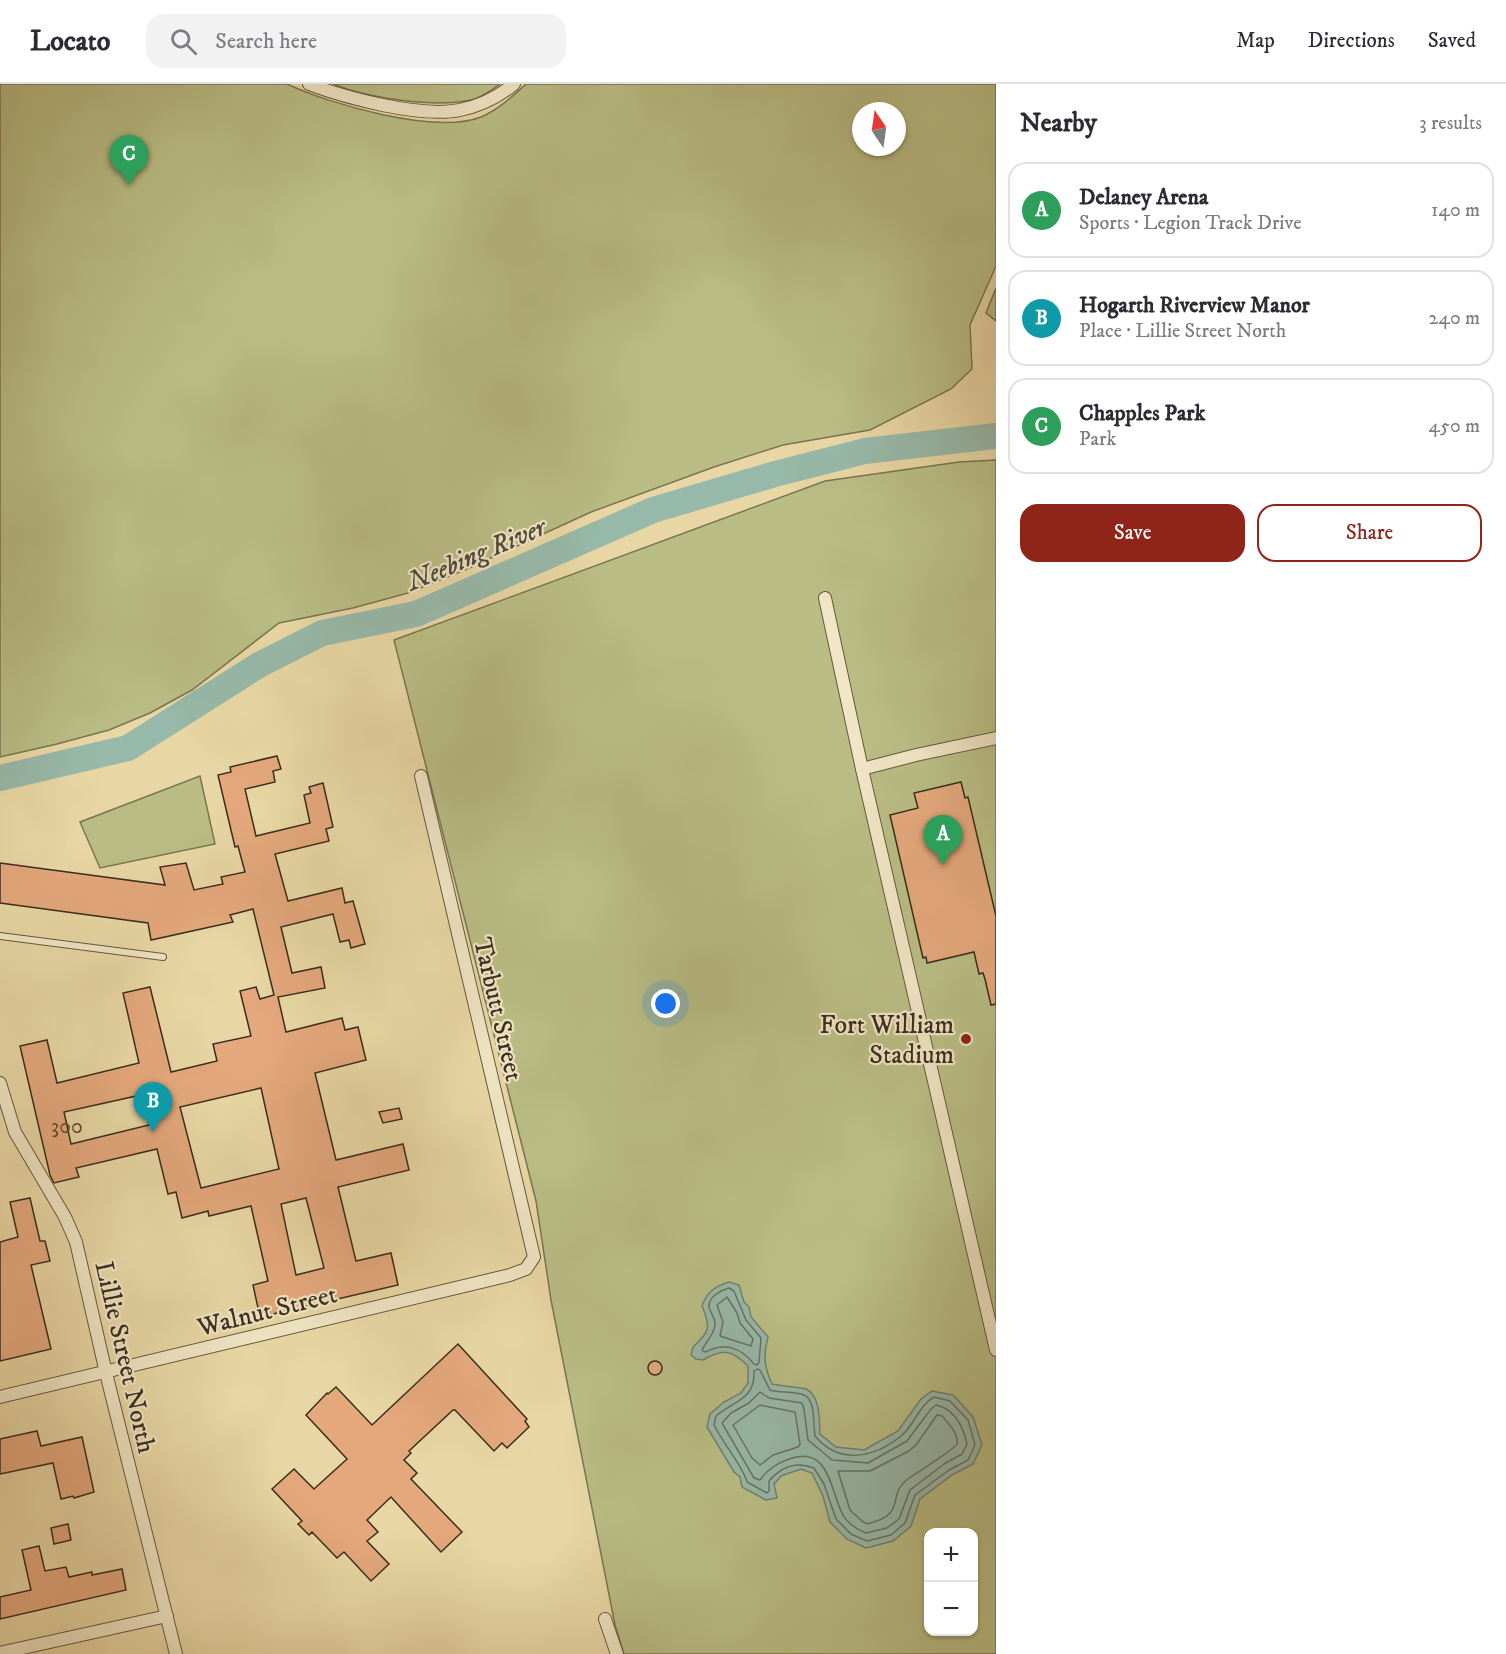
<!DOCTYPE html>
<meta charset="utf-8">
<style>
:root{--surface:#fff;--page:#f2f2f3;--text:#2b2b33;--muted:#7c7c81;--line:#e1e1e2;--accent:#8f2418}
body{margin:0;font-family:"IM FELL DW Pica",serif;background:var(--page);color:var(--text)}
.controls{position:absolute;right:18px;bottom:18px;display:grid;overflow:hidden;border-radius:12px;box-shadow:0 2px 4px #0004}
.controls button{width:54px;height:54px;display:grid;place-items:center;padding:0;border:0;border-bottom:2px solid var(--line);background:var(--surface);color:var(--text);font:30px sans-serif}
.compass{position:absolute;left:852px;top:18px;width:54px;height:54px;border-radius:50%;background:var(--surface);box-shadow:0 2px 4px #0004;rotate:347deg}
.you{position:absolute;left:666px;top:920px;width:21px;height:21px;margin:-15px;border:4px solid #fff;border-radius:50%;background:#1a73e8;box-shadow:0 0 0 9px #1a73e833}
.badge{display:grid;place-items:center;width:39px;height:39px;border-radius:50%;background:var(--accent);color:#fff;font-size:20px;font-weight:700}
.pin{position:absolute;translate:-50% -50px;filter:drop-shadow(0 2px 3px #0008)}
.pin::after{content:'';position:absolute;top:32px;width:21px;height:18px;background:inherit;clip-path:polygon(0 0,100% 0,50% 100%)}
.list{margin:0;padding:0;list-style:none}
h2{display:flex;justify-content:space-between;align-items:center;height:78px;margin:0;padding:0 24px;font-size:26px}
h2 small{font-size:20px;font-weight:400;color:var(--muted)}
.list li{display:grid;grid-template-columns:39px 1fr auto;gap:18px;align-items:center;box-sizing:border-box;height:96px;margin:0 12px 12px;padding:0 12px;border:2px solid var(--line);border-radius:18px}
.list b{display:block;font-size:22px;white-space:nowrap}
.list p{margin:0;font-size:20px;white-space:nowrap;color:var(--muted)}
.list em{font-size:20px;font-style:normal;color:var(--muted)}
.actions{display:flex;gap:12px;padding:18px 24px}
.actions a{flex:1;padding:14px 0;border:2px solid var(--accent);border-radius:18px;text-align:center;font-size:21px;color:var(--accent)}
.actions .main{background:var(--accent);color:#fff}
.icon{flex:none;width:33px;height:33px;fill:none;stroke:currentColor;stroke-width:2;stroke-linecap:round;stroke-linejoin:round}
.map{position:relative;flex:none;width:996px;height:1570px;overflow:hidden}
header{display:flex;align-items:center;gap:36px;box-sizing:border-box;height:84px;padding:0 30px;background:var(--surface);border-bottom:2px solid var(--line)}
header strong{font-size:28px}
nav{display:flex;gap:33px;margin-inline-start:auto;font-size:21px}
.search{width:420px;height:54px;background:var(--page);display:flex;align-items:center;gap:15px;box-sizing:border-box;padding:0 21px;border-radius:18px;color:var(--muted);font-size:22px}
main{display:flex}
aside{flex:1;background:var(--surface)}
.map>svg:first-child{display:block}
.green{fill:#b9bd84;stroke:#7a7552;stroke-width:1.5;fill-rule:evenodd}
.water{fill:#97b9a9;stroke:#728172;stroke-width:1.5}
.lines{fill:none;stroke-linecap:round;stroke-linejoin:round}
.shore{stroke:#687364;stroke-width:1.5}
.river{stroke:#97b9a9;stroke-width:26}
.building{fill:#e4a87c;stroke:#3a2d1f;stroke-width:1.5;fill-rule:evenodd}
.lane-casing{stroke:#665840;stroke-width:8}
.street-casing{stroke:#665840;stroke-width:14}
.lane{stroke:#f0e5c4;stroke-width:6}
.street{stroke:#f0e5c4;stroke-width:12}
.poi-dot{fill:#8f2418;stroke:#f0e5c4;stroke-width:2}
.labels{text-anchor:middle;stroke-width:4.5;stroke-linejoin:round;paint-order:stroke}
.number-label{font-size:22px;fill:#644c36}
.street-label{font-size:26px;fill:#3a2d1f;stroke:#f0e5c4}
.poi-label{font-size:26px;fill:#3a2d1f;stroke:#f0e5c4;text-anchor:end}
.water-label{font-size:27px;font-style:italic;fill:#4d493b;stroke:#f0e5c4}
</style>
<header>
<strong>Locato</strong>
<div class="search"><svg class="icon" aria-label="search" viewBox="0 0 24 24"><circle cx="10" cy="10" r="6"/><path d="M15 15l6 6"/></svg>Search here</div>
<nav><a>Map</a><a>Directions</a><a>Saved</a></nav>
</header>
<main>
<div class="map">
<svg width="996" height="1570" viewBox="0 0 996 1570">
<rect width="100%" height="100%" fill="#e8d7a4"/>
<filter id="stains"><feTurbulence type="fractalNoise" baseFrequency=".00333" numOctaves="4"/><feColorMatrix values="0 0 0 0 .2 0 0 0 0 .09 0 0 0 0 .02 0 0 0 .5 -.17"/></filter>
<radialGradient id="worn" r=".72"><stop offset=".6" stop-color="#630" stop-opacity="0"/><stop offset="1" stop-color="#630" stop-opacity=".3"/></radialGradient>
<g class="green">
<path d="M0,0h287c43,20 148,51 194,33 17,-7 32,-21 45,-33h470v182l-26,59 2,44 -21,20 -81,41 -87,15 -69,22 -123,45 -124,57 -59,24 -55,15 -74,15 -87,67 -42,23 -41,17 -52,14 -57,13zM861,27h36v36h-36z"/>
<path d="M333,0h167c-8,6 -19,14 -29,16 -37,8 -103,-2 -138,-16z"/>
<path d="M996,204v33l-10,-8z"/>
<path d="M996,376v1194h-372l-9,-29 -64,-325 -15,-99 -142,-561 431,-159 134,-19zM928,1448h46v100h-46z"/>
<path d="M200,692l15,68 -115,24 -20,-46z"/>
</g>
<path class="water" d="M729,1198l10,3 5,17 5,5 2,10 17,20c-5,20 -4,29 4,47 8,2 28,3 34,5 15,7 13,32 14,45l16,13 28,3 34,-19 23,-32 11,-8 21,4 20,22 9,28 -9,19 -21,11 -32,24 -9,27 -18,15 -27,7 -19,-9 -17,-17 -7,-26 -11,-23 -11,-4 -20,7 -7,8 3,14 -11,2 -24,-13 -2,-10 -6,-5 -27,-45 3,-13 14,-12 17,-9 7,-10v-17c-16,-16 -25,-18 -45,-6l-7,-1 -5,-4 2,-8c17,-15 18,-20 9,-41 5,-14 13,-20 27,-24z"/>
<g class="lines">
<g class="shore">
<path d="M729,1204l5,3 12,29 15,18 -2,24 -2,3 -3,-1c-14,-17 -29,-22 -49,-12l-3,-2c4,-9 11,-13 13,-25 1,-7 -5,-12 -6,-18 -1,-10 12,-17 20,-19z"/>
<path d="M727,1213l10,16 3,10 13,16 -2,7 -31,-10 3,-14 -6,-17z"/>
<path d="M757,1285l3,1 10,20c10,3 24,1 34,5 12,5 9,30 11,41 24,29 59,22 86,0 14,-11 17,-30 33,-39l16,4 18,19 7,25 -7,15 -19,10 -34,25 -10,28 -14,12 -24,6 -16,-7 -15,-15 -12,-35 -10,-16c-18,-7 -32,-2 -45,13v10l-2,2 -20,-11c-4,-16 -25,-40 -33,-57l2,-9c19,-16 39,-16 38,-45z"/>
<path d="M760,1308l9,6 33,5 2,6 4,31 24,20 36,3 39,-22 24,-32 5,-4c19,4 27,21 31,39l-5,10 -18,10 -34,26 -11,29 -12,9 -21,5c-9,-3 -20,-11 -24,-20 -12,-24 -13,-68 -53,-54 -13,5 -21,10 -29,21l-6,-2 -32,-55 9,-10 18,-10z"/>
<path d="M760,1321l35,7 5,32 -2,3 -25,8 -13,10 -8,-7 -19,-33z"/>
<path d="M937,1331l5,1c6,7 17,17 15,28 0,3 -43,31 -49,35 -23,17 1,35 -41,45l-5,-3 -12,-11 -12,-39h32l39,-20 7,-6z"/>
</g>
<path class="river" d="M0,694l128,-30 131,-83 63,-32 94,-19 237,-104 122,-36 90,-23 131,-15"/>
</g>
<g class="building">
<path d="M277,672l4,13 -8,2 2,11 -30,7 11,47 54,-13 -6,-28 7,-2 -2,-6 14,-4 10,44 -7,2 3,12 -54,13 13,47 54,-13 3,15 8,-2 12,43 -14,4 -2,-8 -9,2 -7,-28 -52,13 11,46 29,-6 4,21 -47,9 8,35 56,-14 3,12 13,-3 8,33 -51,13 21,87 67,-16 6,26 -71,17 18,74 35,-8 7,32 -138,32 -7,-32 15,-4 -17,-75 -42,10 -1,-5 -26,7 -6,-26 -8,2 -11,-45 -81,19 3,9 -25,6 -4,-8 -30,-129 27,-6 10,43 82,-20 -16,-70 27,-6 21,85 46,-11 -4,-17 38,-8 -11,-45 16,-4 4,12 14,-4 -21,-86 -23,6 3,7 -82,18 -3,-17 -148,-20v-40l165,22 -5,-18 26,-4 8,27 29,-6 -2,-7 24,-5 -7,-26 -3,1 -17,-72 13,-3 -1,-5zM261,1004l18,81 -78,19 -21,-81zM141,1011l8,30 -78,19 -7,-32zM306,1114l18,70 -28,7 -15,-71z"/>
<path d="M961,698l4,16 3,-1 28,119v88l-5,1 -6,-26 -2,-6 -4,1 -5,-22 -47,11 -1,-6 -3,1 -33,-143 28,-7 -4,-15z"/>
<path d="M399,1024l3,11 -19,4 -4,-11z"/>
<path d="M30,1114l10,43h5l5,20 -19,4 20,84 -51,12v-119l18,-5 -8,-35z"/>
<path d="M458,1260l69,75 -2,2 4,6 -22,21 -5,-5 -8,8 -39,-41h-2l-44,41 2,2 -7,7 13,13 -6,6 51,53 -21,20 -50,-55 -24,23 11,12 -11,9 22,23 -18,17 -27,-29 -7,6 -25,-26 -3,3 -11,-11 4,-3 -30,-32 22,-20 20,20 33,-30 -41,-44 21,-22 1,1 8,-7 36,38z"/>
<circle cx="655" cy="1284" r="7"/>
<path d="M37,1347l4,15 41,-9 12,55 -20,6 -1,-2 -12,3 -8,-36 -53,11v-35z"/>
<path d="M68,1440l3,16 -17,4 -3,-16z"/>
<path d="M39,1462l6,25 21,-4 3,10 23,-5v3l30,-6 4,21 -126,29v-22l31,-7 -9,-40z"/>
</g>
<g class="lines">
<defs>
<path id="lane" d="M0,852l163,21"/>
<g id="street">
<path d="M309,0c37,14 112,34 151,26 20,-4 38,-13 54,-26"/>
<path d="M825,514l37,171 134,581"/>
<path d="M862,685l54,-14 80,-17"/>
<path d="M0,999l15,49 50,85 11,25 30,131 70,281"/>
<path d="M0,1313l510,-122 16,-6 8,-12 -113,-481"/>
<path d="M605,1535l12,35"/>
<path d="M0,1569l167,-37"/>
</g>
</defs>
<use href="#lane" class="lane-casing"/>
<use href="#street" class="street-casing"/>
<use href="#lane" class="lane"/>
<use href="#street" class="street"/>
</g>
<circle class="poi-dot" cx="966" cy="955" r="6"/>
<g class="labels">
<g class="number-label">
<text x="67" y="1049">300</text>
</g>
<g class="street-label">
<text transform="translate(499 925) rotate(77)" y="9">Tarbutt Street</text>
<text transform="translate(267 1226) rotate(-14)" y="9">Walnut Street</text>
<text transform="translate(126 1273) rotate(77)" y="9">Lillie Street North</text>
</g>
<g class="poi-label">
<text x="954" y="949">Fort William<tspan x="954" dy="30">Stadium</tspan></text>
</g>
<g class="water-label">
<text transform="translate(476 470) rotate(-23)" y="9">Neebing River</text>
</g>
</g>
<rect width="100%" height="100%" filter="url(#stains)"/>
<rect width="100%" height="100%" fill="url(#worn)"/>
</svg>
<div class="controls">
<button>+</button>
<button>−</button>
</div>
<svg class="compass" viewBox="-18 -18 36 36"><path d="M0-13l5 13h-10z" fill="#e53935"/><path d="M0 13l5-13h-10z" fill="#7c7c81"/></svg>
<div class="you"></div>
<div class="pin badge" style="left:943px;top:781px;background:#2e9e5b">A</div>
<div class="pin badge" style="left:153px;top:1048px;background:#0f9aa8">B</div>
<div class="pin badge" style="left:129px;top:101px;background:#2e9e5b">C</div>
</div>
<aside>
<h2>Nearby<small>3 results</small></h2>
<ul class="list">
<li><span class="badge" style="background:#2e9e5b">A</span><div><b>Delaney Arena</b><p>Sports · Legion Track Drive</p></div><em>140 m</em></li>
<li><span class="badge" style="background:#0f9aa8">B</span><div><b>Hogarth Riverview Manor</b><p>Place · Lillie Street North</p></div><em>240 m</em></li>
<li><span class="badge" style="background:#2e9e5b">C</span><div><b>Chapples Park</b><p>Park</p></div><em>450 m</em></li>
</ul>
<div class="actions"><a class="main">Save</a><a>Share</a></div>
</aside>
</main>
